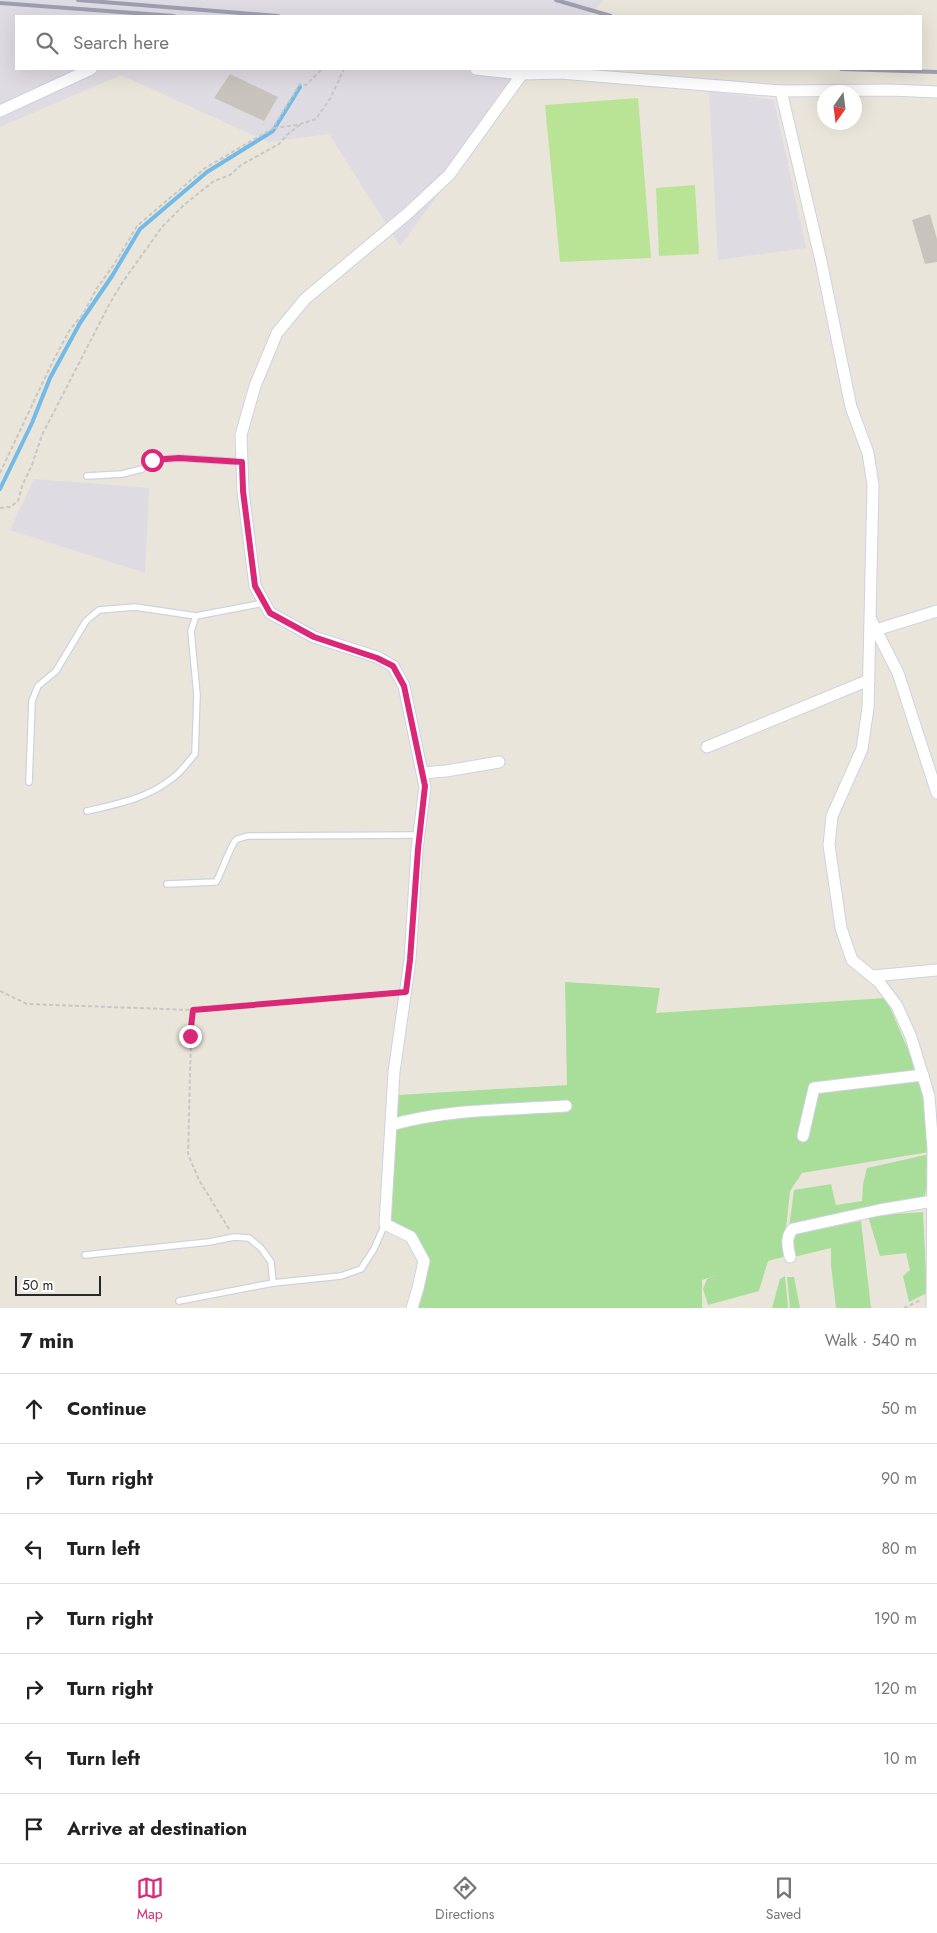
<!DOCTYPE html>
<meta charset="utf-8">
<style>
:root{--surface:#fff;--page:#f6f6f6;--text:#222;--muted:#767676;--line:#e0e0e0;--accent:#db2777}
body{margin:0;font-family:Jost,sans-serif;background:var(--page);color:var(--text)}
.compass{position:absolute;left:817px;top:85px;width:45px;height:45px;border-radius:50%;background:var(--surface);box-shadow:0 5px 20px #0002;rotate:194deg}
.scale{position:absolute;left:15px;bottom:12px;width:86px;box-sizing:border-box;padding-left:5px;border:2px solid #282828;border-top:0;font-size:14px;line-height:18px;white-space:nowrap;color:#282828;-webkit-text-stroke:4px #fff;paint-order:stroke}
.stop{position:absolute;width:15px;height:15px;margin:-11px;border:4px solid #db2777;border-radius:50%;background:#fff}
.stop.end{background:#db2777;border-color:#fff;box-shadow:0 1px 5px #0008}
.list{margin:0;padding:0;list-style:none}
h2{display:flex;justify-content:space-between;align-items:center;height:65px;margin:0;padding:0 20px;font-size:21px}
h2 small{font-size:16px;font-weight:400;color:var(--muted)}
.list li{display:grid;grid-template-columns:32px 1fr auto;gap:15px;align-items:center;box-sizing:border-box;height:70px;padding:0 20px;border-top:1px solid var(--line)}
.list b{display:block;font-size:19px;white-space:nowrap}
.list em{font-size:16px;font-style:normal;color:var(--muted)}
.icon{flex:none;width:28px;height:28px;fill:none;stroke:currentColor;stroke-width:2;stroke-linecap:round;stroke-linejoin:round}
.map{position:relative;flex:none;width:937px;height:1308px;overflow:hidden}
.search{position:absolute;background:var(--surface);box-shadow:0 5px 20px #0002;left:15px;right:15px;top:15px;height:55px;display:flex;align-items:center;gap:12px;box-sizing:border-box;padding:0 18px;border-radius:0px;color:var(--muted);font-size:19px}
.sheet{height:555px;background:var(--surface)}
nav{display:flex;justify-content:space-around;align-items:center;box-sizing:border-box;height:70px;border-top:1px solid var(--line);background:var(--surface);font-size:14px;color:var(--muted)}
nav a{display:grid;justify-items:center;gap:2px}
nav .on{color:var(--accent)}
.map>svg:first-child{display:block}
.industrial{fill:#dedbe2}
.green{fill:#a8de99}
.pitch{fill:#b9e496}
.lines{fill:none;stroke-linecap:round;stroke-linejoin:round}
.stream{stroke:#73bae6;stroke-width:4}
.building{fill:#c8c4bd}
.service-casing{stroke:#d0d1e0;stroke-width:8}
.minor-casing{stroke:#d0d1e0;stroke-width:13}
.path{stroke:#c7c7c7;stroke-width:2;stroke-dasharray:4 2.5;stroke-linecap:butt}
.service{stroke:#fff;stroke-width:5.5}
.minor{stroke:#fff;stroke-width:11}
.rail{stroke:#9e9eb1;stroke-width:4}
.route{stroke:#db2777;stroke-width:6}
</style>
<div class="map">
<svg width="937" height="1308" viewBox="0 0 937 1308">
<rect width="100%" height="100%" fill="#eae5da"/>
<g class="industrial">
<path d="M0,0h604l-16,16h-572v53h519l-15,14 -120,163 -71,-112 -61,8 -147,-67 -121,52z"/>
<path d="M709,91l65,9 32,148 -88,12z"/>
<path d="M34,479l115,9 -4,85 -135,-43z"/>
</g>
<g class="green">
<path d="M565,982l95,6 -4,25 230,-15 32,75 10,48 1,31 -127,21 -12,18 -7,66 -15,4 -9,30 -51,14 -5,-16 4,-10 11,-4 -16,5v28h-286l7,-18 -8,-55 -30,-16 13,-124 169,-10z"/>
<path d="M930,1154v14l-6,32 -135,28 5,-38 37,-6 5,21 26,-4 1,-17 4,-16z"/>
<path d="M923,1212l4,81 -18,9 -6,-26 7,-6 -4,-17 -26,3 -12,-40z"/>
<path d="M861,1221l10,87h-35l-5,-43v-17l-37,9 -2,-15 4,-8z"/>
<path d="M785,1276l3,32h-16l8,-29z"/>
<path d="M787,1277h7l6,31h-10z"/>
</g>
<g class="pitch">
<path d="M638,98l13,160 -91,4 -15,-157z"/>
<path d="M695,185l4,69 -40,2 -3,-68z"/>
</g>
<g class="lines">
<path class="stream" d="M0,489l32,-66 18,-45 30,-55 32,-47 28,-47 67,-57 66,-41 27,-44"/>
</g>
<g class="building">
<path d="M230,74l48,23 -14,24 -50,-23z"/>
<path d="M930,214l7,25v23l-12,2 -13,-44z"/>
</g>
<g class="lines">
<defs>
<g id="service">
<path d="M87,476l35,-2 20,-5 10,-9 27,-2 63,4"/>
<path d="M29,782l3,-81 6,-15 18,-15 30,-50 13,-11 36,-3 61,9"/>
<path d="M87,811c31,-7 62,-13 87,-34 8,-6 14,-15 21,-23l2,-59 -6,-64 5,-15 68,-13"/>
<path d="M167,884l49,-2c5,-8 15,-38 20,-42 3,-2 9,-3 12,-4l171,-1"/>
<path d="M85,1255l124,-13 25,-5 15,1 12,10 10,14 2,21"/>
<path d="M179,1301l94,-18 68,-7 20,-7 13,-20 11,-25"/>
</g>
<g id="minor">
<path d="M476,69l46,5 38,-1 221,18 110,-1 46,2"/>
<path d="M781,91l40,170 30,146 17,46 5,32 -5,223 -6,41 -30,67 -3,29 12,83 11,32 27,22 18,24 14,31 18,59 4,53 -1,159"/>
<path d="M0,111l91,-42"/>
<path d="M871,620l27,53 39,120"/>
<path d="M876,630l61,-19"/>
<path d="M707,747l162,-67"/>
<path d="M422,773l24,-2 53,-9"/>
<path d="M873,976l64,-6"/>
<path d="M391,1125c56,-16 117,-15 175,-19"/>
<path d="M803,1136l11,-48 109,-13"/>
<path d="M790,1257c-2,-10 -5,-20 3,-28l86,-19 54,-9"/>
<path d="M412,1308l6,-20 6,-27 -13,-24 -26,-13 9,-152 16,-112 7,-111 8,-62 -21,-101 -11,-20 -16,-9 -63,-20 -44,-24 -15,-27 -12,-95 -2,-56 14,-49 22,-53 28,-34 102,-85 42,-39 73,-101"/>
</g>
</defs>
<use href="#service" class="service-casing"/>
<use href="#minor" class="minor-casing"/>
<g class="path">
<path d="M274,128l23,-3 19,-6 15,-22 13,-28"/>
<path d="M0,473l51,-108 18,-34 14,-17 14,-26 18,-25 22,-37 68,-58 67,-39 28,-45 6,1 16,-16"/>
<path d="M0,508l10,-1 8,-6 4,-15 10,-21 10,-30 68,-132 12,-20 40,-56 23,-23 29,-23 16,-6 11,-10 38,-21 8,-9 15,-12"/>
<path d="M0,991l27,13 166,6"/>
<path d="M229,1229l-30,-49 -11,-26 3,-118 2,-26 200,-17"/>
<path d="M904,1308l17,-8"/>
</g>
<use href="#service" class="service"/>
<use href="#minor" class="minor"/>
<g class="rail">
<path d="M78,0l200,16"/>
<path d="M556,0l55,16"/>
<path d="M0,3l174,13"/>
<path d="M841,69l96,3"/>
</g>
</g>
<g class="lines">
<path class="route" d="M152,460l27,-2 63,4 1,29 12,95 15,27 44,24 63,21 16,8 11,20 21,100 -7,63 -8,111 -4,32 -213,18 -3,26"/>
</g>
</svg>
<svg class="compass" viewBox="-18 -18 36 36"><path d="M0-13l5 13h-10z" fill="#e53935"/><path d="M0 13l5-13h-10z" fill="#767676"/></svg>
<div class="scale">50 m</div>
<div class="stop" style="left:152px;top:460px"></div>
<div class="stop end" style="left:190px;top:1036px"></div>
<div class="search"><svg class="icon" aria-label="search" viewBox="0 0 24 24"><circle cx="10" cy="10" r="6"/><path d="M15 15l6 6"/></svg>Search here</div>
</div>
<section class="sheet">
<h2>7 min<small>Walk · 540 m</small></h2>
<ul class="list">
<li><svg class="icon" aria-label="ahead" viewBox="0 0 24 24"><path d="M12 20V5M6 11l6-6 6 6"/></svg><div><b>Continue</b></div><em>50 m</em></li>
<li><svg class="icon" aria-label="right" viewBox="0 0 24 24"><path d="M7 20v-9h11M14 6l5 5-5 5"/></svg><div><b>Turn right</b></div><em>90 m</em></li>
<li><svg class="icon" aria-label="left" viewBox="0 0 24 24"><path d="M17 20v-9H6M10 6l-5 5 5 5"/></svg><div><b>Turn left</b></div><em>80 m</em></li>
<li><svg class="icon" aria-label="right" viewBox="0 0 24 24"><path d="M7 20v-9h11M14 6l5 5-5 5"/></svg><div><b>Turn right</b></div><em>190 m</em></li>
<li><svg class="icon" aria-label="right" viewBox="0 0 24 24"><path d="M7 20v-9h11M14 6l5 5-5 5"/></svg><div><b>Turn right</b></div><em>120 m</em></li>
<li><svg class="icon" aria-label="left" viewBox="0 0 24 24"><path d="M17 20v-9H6M10 6l-5 5 5 5"/></svg><div><b>Turn left</b></div><em>10 m</em></li>
<li><svg class="icon" aria-label="arrive" viewBox="0 0 24 24"><path d="M6 21V4h12l-3 4 3 4H6"/></svg><div><b>Arrive at destination</b></div></li>
</ul>
</section>
<nav>
<a class="on"><svg class="icon" aria-label="map" viewBox="0 0 24 24"><path d="M3 6l6-2 6 2 6-2v14l-6 2-6-2-6 2zM9 4v14M15 6v14"/></svg>Map</a>
<a><svg class="icon" aria-label="directions" viewBox="0 0 24 24"><path d="M12 3l9 9-9 9-9-9zM9 14v-3h6M13 9l2 2-2 2"/></svg>Directions</a>
<a><svg class="icon" aria-label="saved" viewBox="0 0 24 24"><path d="M7 4h10v16l-5-4-5 4z"/></svg>Saved</a>
</nav>
